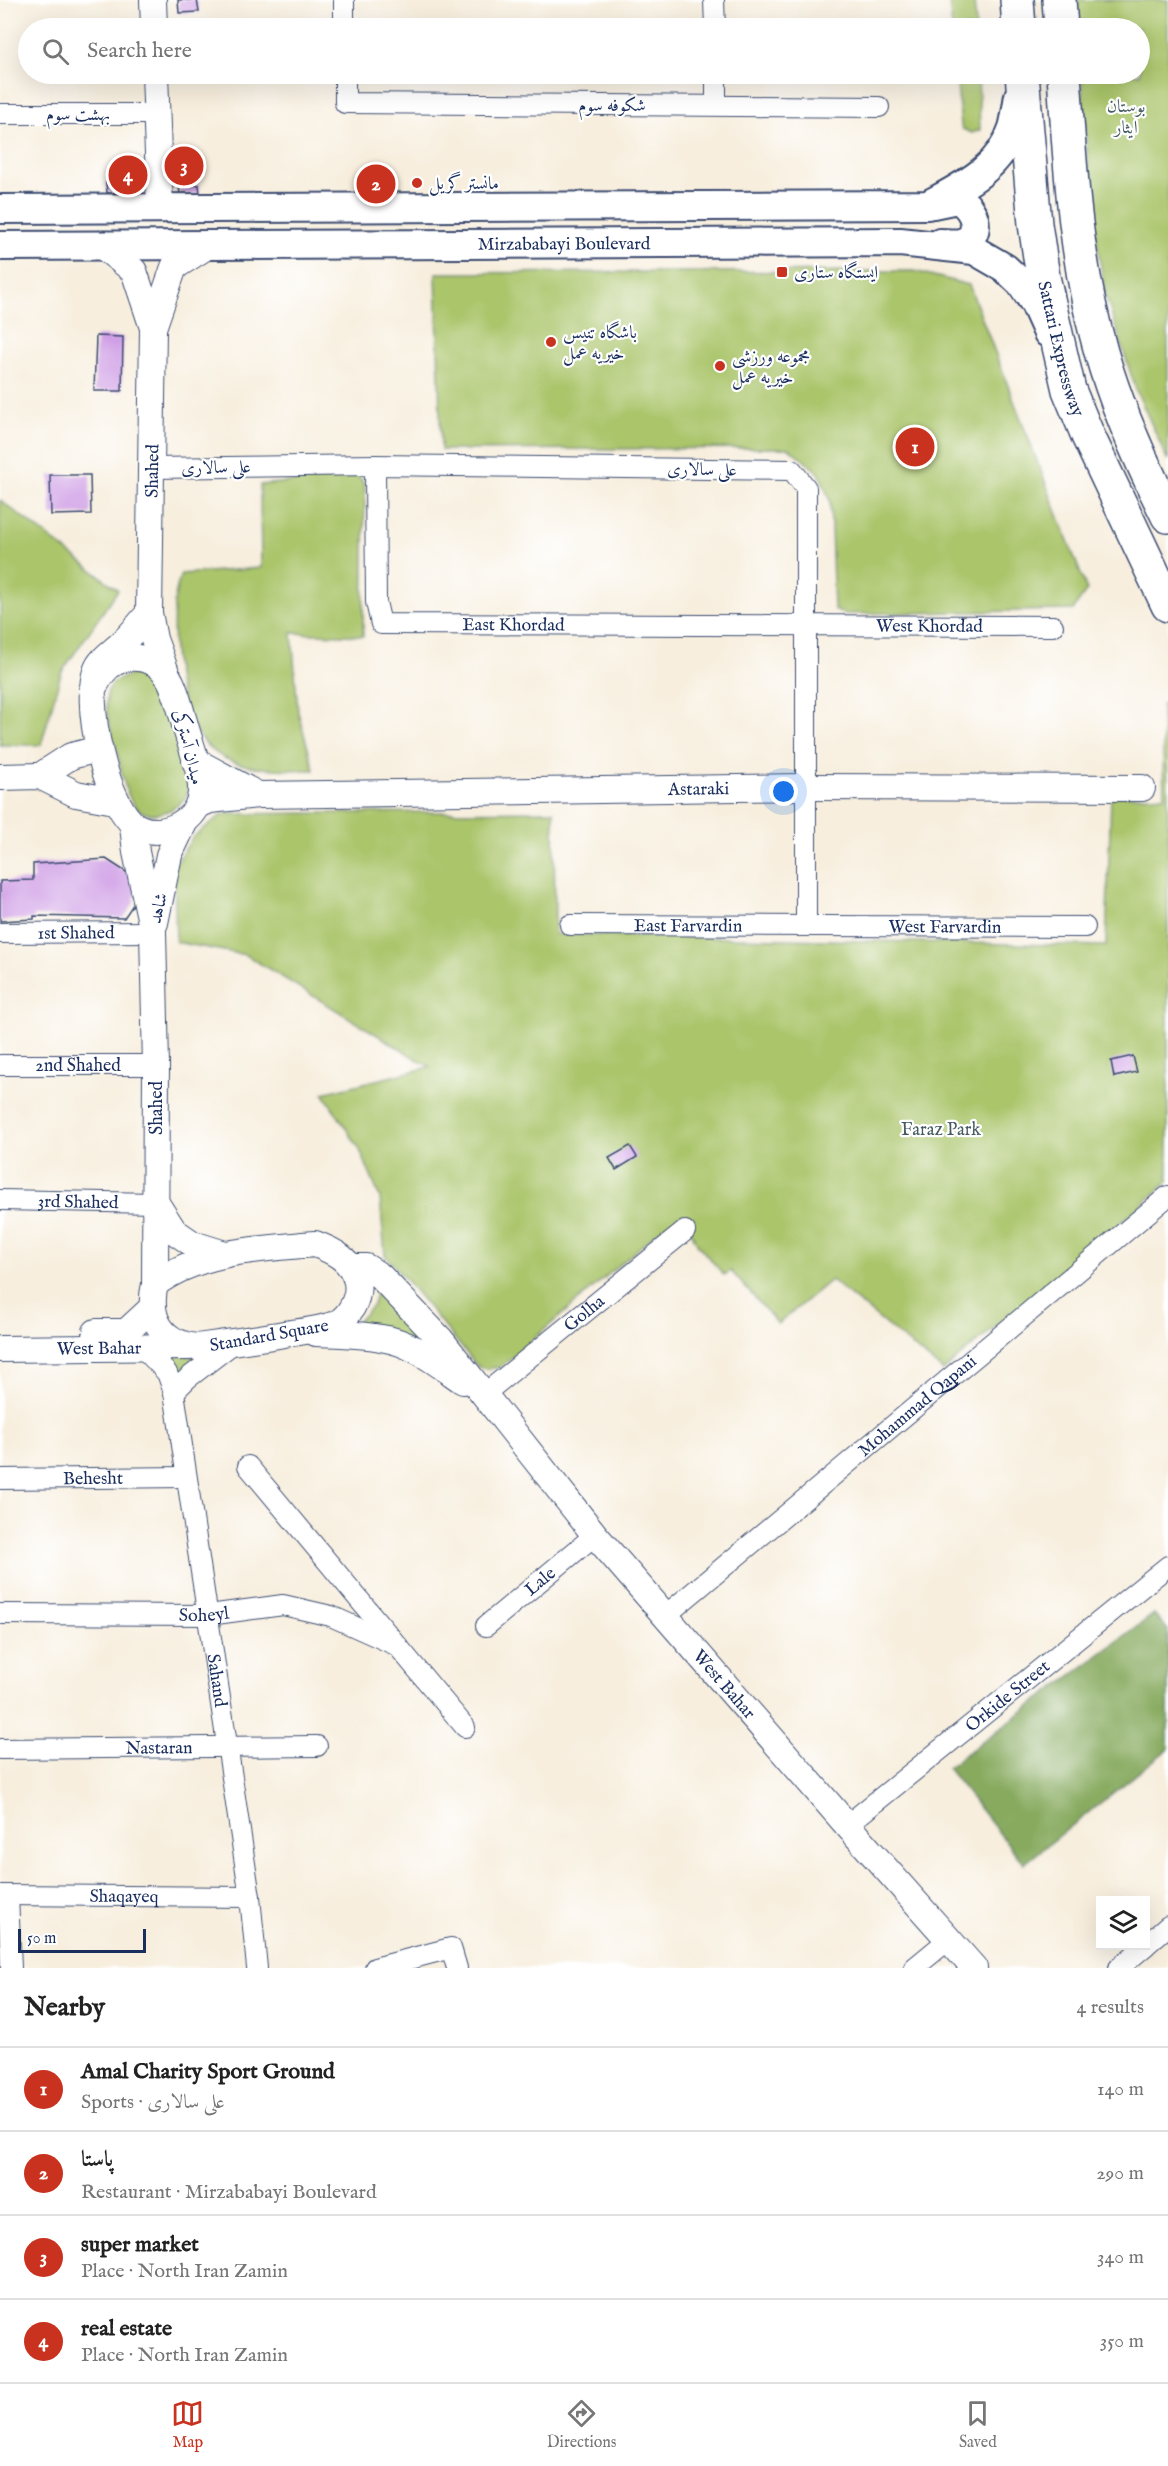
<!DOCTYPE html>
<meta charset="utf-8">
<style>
:root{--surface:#fff;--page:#f6f6f6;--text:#222;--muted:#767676;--line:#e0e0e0;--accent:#c8321e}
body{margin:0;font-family:"IM FELL English",Amiri,serif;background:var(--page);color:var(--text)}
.controls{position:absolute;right:18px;bottom:18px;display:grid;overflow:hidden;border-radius:0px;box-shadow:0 6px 24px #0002}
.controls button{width:54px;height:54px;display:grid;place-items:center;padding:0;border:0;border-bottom:2px solid var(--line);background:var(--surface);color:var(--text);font:30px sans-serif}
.scale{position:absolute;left:18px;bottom:15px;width:128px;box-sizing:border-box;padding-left:6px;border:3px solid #1b2f5e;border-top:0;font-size:16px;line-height:21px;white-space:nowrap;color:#1b2f5e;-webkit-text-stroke:4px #fff;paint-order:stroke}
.you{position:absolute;left:784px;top:792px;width:21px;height:21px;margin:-15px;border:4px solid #fff;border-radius:50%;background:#1a73e8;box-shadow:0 0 0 9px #1a73e833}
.badge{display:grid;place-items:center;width:39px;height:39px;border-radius:50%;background:var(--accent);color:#fff;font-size:20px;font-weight:700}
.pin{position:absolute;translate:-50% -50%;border:3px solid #fff;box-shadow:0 2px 6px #0006}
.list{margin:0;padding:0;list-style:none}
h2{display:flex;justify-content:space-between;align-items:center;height:78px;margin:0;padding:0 24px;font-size:26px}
h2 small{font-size:20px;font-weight:400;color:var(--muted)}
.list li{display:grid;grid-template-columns:39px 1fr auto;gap:18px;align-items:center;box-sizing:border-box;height:84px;padding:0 24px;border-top:2px solid var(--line)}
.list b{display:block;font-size:22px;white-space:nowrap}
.list p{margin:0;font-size:20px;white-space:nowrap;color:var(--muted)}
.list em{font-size:20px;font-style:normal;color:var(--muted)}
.icon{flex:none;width:33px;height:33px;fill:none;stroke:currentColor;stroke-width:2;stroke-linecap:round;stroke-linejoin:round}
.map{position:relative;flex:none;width:1168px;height:1968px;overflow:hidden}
.search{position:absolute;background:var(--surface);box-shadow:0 6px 24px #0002;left:18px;right:18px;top:18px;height:66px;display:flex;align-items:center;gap:15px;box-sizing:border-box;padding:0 21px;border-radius:33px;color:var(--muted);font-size:22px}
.sheet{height:414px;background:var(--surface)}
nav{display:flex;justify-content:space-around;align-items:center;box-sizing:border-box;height:84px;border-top:2px solid var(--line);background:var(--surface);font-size:16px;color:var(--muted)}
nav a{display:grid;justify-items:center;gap:3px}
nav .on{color:var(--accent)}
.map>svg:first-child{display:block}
.green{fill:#aac56b;stroke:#627a64;stroke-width:1.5}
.forest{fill:#87aa5f;stroke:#516c5e;stroke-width:1.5}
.building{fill:#d0a0e6}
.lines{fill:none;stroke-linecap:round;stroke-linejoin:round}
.minor-casing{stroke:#3c4c71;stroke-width:22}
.tertiary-casing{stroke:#3c4c71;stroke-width:28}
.secondary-casing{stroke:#3c4c71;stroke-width:32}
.trunk-casing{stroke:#3c4c71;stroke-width:36}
.minor{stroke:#fff;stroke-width:20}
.tertiary{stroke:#fff;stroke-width:26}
.secondary{stroke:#fff;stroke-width:28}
.trunk{stroke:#fff;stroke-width:33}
.poi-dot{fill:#c8321e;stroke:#fff;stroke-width:2}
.labels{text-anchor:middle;stroke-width:4.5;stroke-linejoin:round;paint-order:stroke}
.street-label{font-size:18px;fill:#1b2f5e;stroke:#fff}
.park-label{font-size:18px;fill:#465c62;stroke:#fff}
.poi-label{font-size:18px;fill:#1b2f5e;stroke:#fff;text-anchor:start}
</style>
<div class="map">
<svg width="1168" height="1968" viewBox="0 0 1168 1968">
<rect width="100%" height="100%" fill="#fff"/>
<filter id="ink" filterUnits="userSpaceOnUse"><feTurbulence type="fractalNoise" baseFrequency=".0167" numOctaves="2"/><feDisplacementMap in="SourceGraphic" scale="12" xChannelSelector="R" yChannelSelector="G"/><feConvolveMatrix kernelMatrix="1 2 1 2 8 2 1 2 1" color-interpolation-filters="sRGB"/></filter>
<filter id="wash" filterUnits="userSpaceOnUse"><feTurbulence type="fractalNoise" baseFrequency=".008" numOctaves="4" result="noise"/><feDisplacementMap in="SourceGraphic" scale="24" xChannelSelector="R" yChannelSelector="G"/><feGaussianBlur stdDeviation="1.35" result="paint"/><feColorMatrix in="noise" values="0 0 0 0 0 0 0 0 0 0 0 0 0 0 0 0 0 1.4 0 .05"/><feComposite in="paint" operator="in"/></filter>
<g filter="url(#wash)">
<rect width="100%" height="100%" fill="#f7eedd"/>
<g class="green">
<path d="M949,0h25l2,28h-24z"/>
<path d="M1075,0h93v461l-32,-71 -31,-96 -14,-91 -10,-129h59v-46h-63z"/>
<path d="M956,74h22l2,56 -8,3 -10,-4 -1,-4z"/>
<path d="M914,271l55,14 118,305 -14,20 -229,4 -10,-4 -4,-109 -11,-28 -30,-25 -348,2 -5,-177z"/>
<path d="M358,475l7,10 -2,151 -71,-3 6,79 16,58c-28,-1 -56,1 -83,-9 -55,-21 -60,-106 -57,-155 0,-11 4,-22 7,-32l80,-6 -1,-83z"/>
<path d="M0,500l118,90 -57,83 -20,72h-41z"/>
<path d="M134,674h17l10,10 28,97 -2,15c-10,11 -17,16 -31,18 -30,3 -33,-38 -38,-59 -5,-20 -16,-44 -10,-64 4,-11 16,-14 26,-17z"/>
<path d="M1162,704l6,1v477c-74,65 -151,125 -225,189l-112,-91 -53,44 -47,-53 -7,4 -26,-30 -16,-31 -22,16 -159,137 -14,2 -9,-2 -93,-112 -5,-57 -21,-50 -36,-55 107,-26 -184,-112 -70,-13 -2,-76 19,-29 30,-23 331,-3 1,123 551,12 5,-150h53z"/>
<path d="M379,1281l78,87 -105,-41 21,-22z"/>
<path d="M168,1355l38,1 -27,19z"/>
</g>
<path class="forest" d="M1154,1614l14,16v119l-144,115 -77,-96z"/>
<g id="blocks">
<g class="building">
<path d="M178,0h19l2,12 -20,1z"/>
<path d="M189,158l1,15h-12l-1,-13z"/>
<path d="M132,167v26h-25l-1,-10 17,-1v-14z"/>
<path d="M179,185h20l1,9 -20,1z"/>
<path d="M96,336l27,1 -1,54h-28z"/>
<path d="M50,475h40l1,39 -40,1z"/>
<path d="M106,859l31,20 -3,24 -10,15 -90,-2v3l-34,2v-40l33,-1v-16z"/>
<path d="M1133,1056l4,16 -23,5 -3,-16z"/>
<path d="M630,1146l7,11 -21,13 -7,-12z"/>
</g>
</g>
</g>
<g filter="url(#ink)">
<use href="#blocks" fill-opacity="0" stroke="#3c4c71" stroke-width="1.5"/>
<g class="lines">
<defs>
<g id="minor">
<path d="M344,0v28"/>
<path d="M714,0l1,28"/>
<path d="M345,74v29l534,4"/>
<path d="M716,74v31"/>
<path d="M0,114h156"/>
<path id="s1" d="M375,465l1,137 5,22 672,2"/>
<path d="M153,468l222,-3 417,5 14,18v436"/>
<path id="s2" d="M570,925l515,2"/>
<path id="s3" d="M0,933l153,-1"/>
<path id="s4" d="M0,1065h156"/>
<path id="s5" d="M0,1200l156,3"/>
<path id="s6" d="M142,1347l25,26 7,19 76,505 7,71"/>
<path d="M174,1392l14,-14 47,-36"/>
<path id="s7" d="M483,1395l202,-164"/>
<path d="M248,1466l217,261"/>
<path id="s8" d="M0,1479l186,-2"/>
<path id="s9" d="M0,1614l209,1 74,-10 48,11 67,30"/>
<path id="s10" d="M666,1615l502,-419"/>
<path id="s11" d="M486,1626l109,-91"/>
<path id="s12" d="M0,1749l317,-3"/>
<path id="s13" d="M847,1825l321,-259"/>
<path id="s14" d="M0,1895l250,2"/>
<path d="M8,1895l3,73"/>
<path d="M1146,1945l22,-19"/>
<path d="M375,1968l76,-20 6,20"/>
<path d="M914,1968l34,-28"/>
<path d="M1119,1968l26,-22"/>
</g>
<g id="tertiary">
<path d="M153,0l1,28"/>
<path d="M155,74l5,133"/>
<path d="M102,246l32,25 19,57 -4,285 5,26 13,36"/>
<path d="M153,328l21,-61 33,-21"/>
<path d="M92,690c5,-8 11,-20 19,-25 18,-12 44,-9 56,10 9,12 16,45 21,60 5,17 14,39 13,57 -2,29 -36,46 -61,36 -33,-13 -60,-133 -41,-163 5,-8 16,-15 23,-22 10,-9 18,-20 27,-30"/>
<path d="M195,761l63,34"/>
<path d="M40,776l31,-20 28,-7"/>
<path d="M0,777l40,-1 36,18 39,7"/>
<path id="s15" d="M198,805l12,-5 48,-5 547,-8 337,1"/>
<path d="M133,826l3,26 17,80 3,133 -1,219"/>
<path d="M155,923l14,-68 16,-34"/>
<path d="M156,1203l18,28 19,13 32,10"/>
<path d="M315,1244c19,7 37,16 42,38 3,16 -8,36 -22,42 -15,6 -35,8 -51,10 -29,5 -58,9 -87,13 -36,-4 -50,-29 -42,-63 46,-34 105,-35 160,-40z"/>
<path id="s16" d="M353,1267h13l14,9 61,64 154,195 252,290 127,143"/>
<path d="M96,1332h30l26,-24"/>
<path d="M316,1333c22,1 44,1 65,5 31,4 57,26 82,43"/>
<path id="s17" d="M0,1349l189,-2"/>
</g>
<g id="secondary">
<path d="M933,204l24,-5c19,8 27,39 3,44 -6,1 -14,0 -20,0"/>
<path d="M0,209l928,-4c34,-19 72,-36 85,-77 3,-10 4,-22 6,-32"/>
<path id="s18" d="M0,246l900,-4 74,8 31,18 16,15 14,21 13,29"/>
</g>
<g id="trunk">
<path d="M1017,0l2,28"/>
<path d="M1059,0l2,28"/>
<path id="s19" d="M1022,74l13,150 8,53 26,113 19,46 80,169"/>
<path d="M1064,74c6,94 11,187 37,278 16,56 41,112 67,164"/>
</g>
</defs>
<use href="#minor" class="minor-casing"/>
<use href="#tertiary" class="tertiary-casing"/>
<use href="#secondary" class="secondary-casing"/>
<use href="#trunk" class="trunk-casing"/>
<use href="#minor" class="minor"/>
<use href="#tertiary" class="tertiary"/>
<use href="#secondary" class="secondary"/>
<use href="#trunk" class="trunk"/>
</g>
</g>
<g class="poi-dot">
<circle cx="417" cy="183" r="6"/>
<rect x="776" y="266" width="12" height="12" rx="3"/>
<circle cx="551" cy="342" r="6"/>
<circle cx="720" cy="366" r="6"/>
</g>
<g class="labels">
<g class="street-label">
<text x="612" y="111">شکوفه سوم</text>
<text x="78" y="120">بهشت سوم</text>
<text dy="6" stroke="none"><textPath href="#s18" startOffset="564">Mirzababayi Boulevard</textPath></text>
<text dy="6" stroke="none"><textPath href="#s19" startOffset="278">Sattari Expressway</textPath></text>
<text transform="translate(216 467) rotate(-1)" y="6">علی سالاری</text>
<text transform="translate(702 469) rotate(1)" y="6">علی سالاری</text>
<text transform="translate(152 471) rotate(-89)" y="6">Shahed</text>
<text dy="6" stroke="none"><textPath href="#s1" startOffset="292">East Khordad</textPath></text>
<text dy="6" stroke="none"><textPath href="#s1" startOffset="708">West Khordad</textPath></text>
<text transform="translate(189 747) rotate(76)" y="6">میدان آسترکی</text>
<text dy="6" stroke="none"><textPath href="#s15" startOffset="502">Astaraki</textPath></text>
<text transform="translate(158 908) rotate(-77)" y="6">شاهد</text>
<text dy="6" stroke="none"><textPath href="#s2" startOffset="118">East Farvardin</textPath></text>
<text dy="6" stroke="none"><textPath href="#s2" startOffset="375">West Farvardin</textPath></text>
<text dy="6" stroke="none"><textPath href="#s3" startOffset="76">1st Shahed</textPath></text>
<text dy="6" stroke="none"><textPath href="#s4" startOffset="78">2nd Shahed</textPath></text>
<text transform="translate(156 1108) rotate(-90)" y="6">Shahed</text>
<text dy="6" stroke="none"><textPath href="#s5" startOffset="78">3rd Shahed</textPath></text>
<text dy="6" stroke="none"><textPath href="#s7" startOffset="130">Golha</textPath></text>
<text transform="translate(269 1335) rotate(-10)" y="6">Standard Square</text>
<text dy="6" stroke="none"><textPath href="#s17" startOffset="99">West Bahar</textPath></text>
<text dy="6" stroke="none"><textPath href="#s10" startOffset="327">Mohammad Qapani</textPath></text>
<text dy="6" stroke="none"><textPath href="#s8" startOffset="93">Behesht</textPath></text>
<text dy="6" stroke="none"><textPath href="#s11" startOffset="70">Lale</textPath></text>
<text dy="6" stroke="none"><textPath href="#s9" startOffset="204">Soheyl</textPath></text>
<text dy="6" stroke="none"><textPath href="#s6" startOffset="348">Sahand</textPath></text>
<text dy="6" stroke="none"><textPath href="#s16" startOffset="564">West Bahar</textPath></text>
<text dy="6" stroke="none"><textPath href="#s13" startOffset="206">Orkide Street</textPath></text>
<text dy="6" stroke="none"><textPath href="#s12" startOffset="159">Nastaran</textPath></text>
<text dy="6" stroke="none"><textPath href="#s14" startOffset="124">Shaqayeq</textPath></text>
</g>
<g class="park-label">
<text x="1126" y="112">بوستان<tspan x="1126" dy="21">ایثار</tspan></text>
<text x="941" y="1135">Faraz Park</text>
</g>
<g class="poi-label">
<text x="429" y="189">مانستر گریل</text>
<text x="794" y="278">ایستگاه ستاری</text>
<text x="563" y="338">باشگاه تنیس<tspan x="563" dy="21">خیریه عمل</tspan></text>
<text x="732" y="362">مجموعه ورزشی<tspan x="732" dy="21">خیریه عمل</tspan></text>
</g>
</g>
</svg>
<div class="controls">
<button><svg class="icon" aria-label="layers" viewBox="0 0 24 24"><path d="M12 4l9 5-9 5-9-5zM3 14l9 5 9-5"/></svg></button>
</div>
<div class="scale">50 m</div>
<div class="you"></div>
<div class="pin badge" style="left:915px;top:447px">1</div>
<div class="pin badge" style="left:376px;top:184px">2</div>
<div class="pin badge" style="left:184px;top:166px">3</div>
<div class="pin badge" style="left:128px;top:175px">4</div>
<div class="search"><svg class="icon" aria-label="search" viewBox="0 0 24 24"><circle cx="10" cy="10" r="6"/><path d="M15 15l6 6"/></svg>Search here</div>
</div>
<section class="sheet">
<h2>Nearby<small>4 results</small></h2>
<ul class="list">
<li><span class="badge">1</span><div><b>Amal Charity Sport Ground</b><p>Sports · علی سالاری</p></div><em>140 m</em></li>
<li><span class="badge">2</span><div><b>پاستا</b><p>Restaurant · Mirzababayi Boulevard</p></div><em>290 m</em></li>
<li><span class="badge">3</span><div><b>super market</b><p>Place · North Iran Zamin</p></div><em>340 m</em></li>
<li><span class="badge">4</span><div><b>real estate</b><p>Place · North Iran Zamin</p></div><em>350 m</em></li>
</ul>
</section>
<nav>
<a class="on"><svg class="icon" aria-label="map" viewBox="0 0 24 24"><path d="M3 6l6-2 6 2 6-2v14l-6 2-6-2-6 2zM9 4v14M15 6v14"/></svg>Map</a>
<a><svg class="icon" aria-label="directions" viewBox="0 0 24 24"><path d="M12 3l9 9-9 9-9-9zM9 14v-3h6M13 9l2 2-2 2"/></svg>Directions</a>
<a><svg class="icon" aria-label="saved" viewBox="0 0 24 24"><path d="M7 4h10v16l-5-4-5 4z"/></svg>Saved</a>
</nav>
